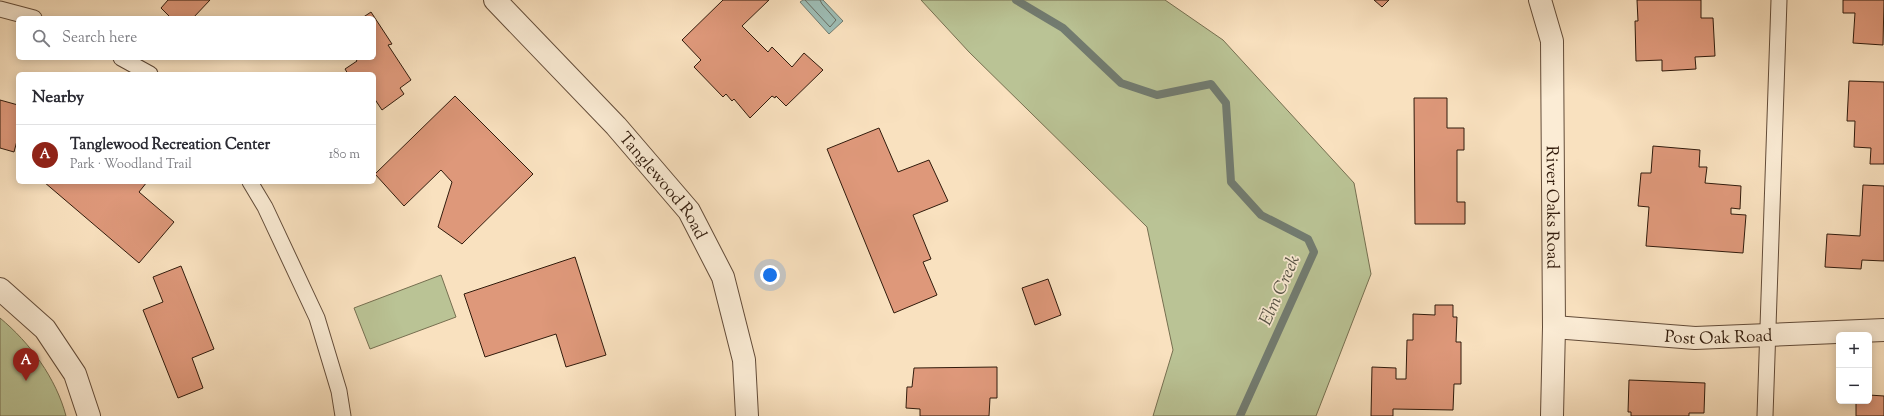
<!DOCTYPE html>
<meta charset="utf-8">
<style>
:root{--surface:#fff;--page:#f2f2f3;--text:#2b2b33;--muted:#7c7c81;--line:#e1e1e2;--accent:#8f2418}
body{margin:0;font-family:"Sorts Mill Goudy",serif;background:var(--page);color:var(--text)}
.controls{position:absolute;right:12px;bottom:12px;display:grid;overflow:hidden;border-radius:6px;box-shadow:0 2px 10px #0003}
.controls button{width:36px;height:36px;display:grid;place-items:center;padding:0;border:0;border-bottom:1px solid var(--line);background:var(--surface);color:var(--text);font:20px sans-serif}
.you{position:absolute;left:770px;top:275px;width:14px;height:14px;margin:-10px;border:3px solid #fff;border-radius:50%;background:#1a73e8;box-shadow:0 0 0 6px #1a73e833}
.badge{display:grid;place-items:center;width:26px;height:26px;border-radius:50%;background:var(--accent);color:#fff;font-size:13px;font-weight:700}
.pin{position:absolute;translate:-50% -33px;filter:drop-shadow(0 1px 2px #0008)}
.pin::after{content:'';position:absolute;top:21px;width:14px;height:12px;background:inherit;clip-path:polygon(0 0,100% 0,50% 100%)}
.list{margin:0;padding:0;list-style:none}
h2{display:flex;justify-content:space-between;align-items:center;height:52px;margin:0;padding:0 16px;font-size:17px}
h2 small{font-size:13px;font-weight:400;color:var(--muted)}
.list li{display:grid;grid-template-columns:26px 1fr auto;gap:12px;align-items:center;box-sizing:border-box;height:60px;padding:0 16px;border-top:1px solid var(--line)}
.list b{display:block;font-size:15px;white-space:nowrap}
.list p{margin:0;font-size:13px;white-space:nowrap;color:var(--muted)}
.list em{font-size:13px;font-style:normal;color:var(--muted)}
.icon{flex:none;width:22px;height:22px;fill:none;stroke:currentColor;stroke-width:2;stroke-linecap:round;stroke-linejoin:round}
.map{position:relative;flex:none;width:1884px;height:416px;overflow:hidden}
.search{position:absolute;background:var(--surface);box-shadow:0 2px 10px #0003;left:16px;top:16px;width:360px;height:44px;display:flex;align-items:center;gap:10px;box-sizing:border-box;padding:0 14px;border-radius:6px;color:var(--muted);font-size:15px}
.panel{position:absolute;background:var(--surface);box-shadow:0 2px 10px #0003;left:16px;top:72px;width:360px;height:112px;border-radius:6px}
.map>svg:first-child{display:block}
.green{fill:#bac395;stroke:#766f50}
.water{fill:#9ebdb5;stroke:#727c71}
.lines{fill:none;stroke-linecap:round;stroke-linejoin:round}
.shore{stroke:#686c60;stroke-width:1}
.stream{stroke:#727c71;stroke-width:8}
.building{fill:#de987a;stroke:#311b0c}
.service-casing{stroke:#634c39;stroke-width:17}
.minor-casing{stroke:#634c39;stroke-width:24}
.service{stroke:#fbecd5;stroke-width:15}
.minor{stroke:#fbecd5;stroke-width:22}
.labels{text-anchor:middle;stroke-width:3.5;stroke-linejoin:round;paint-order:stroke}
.street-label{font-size:17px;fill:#311b0c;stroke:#fbecd5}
.water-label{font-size:18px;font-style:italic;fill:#575447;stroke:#fbecd5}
</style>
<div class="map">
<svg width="1884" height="416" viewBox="0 0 1884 416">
<rect width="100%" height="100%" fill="#f9e1bf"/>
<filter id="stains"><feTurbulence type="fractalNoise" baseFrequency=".005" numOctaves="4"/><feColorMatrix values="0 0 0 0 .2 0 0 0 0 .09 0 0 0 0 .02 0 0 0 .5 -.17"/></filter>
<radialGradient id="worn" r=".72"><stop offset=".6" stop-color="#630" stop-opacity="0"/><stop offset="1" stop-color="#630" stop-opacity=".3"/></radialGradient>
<g class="green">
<path d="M921,0h244l58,40 131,143 17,91 -55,142h-163l20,-66 -26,-123 -178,-175z"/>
<path d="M441,275l15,42 -86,32 -16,-41z"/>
<path d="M0,318c30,25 56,60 66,98h-66z"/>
</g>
<path class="water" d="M803,0h20l20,21 -14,13 -29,-32z"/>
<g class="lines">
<path class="shore" d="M805,0l25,27 6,-7 -14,-16 -2,-4"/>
<path class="stream" d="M1016,0l47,28 58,55 36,12 54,-11 15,19 5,79 30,33 47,24 6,13 -74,164"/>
</g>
<g class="building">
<path d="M168,0h42l-17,18h-22l-10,-10z"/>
<path d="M723,0h46l-27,26 26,26 4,-5 20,20 12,-14 19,17 -37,36 -10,-10 -1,2 -3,-2 -22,22 -16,-19 -2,2 -6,-7 -3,3 -29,-30 7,-7 -19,-20z"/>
<path d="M1374,0h15l-7,7z"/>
<path d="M1637,0h64v18h12l2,38 -20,1 1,12 -34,2v-11l-26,1 -1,-40h3z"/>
<path d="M1843,0h41l-1,45 -30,-2 2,-30h-12z"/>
<path d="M371,12l21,32 -4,1 23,35 -11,8 4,6 -22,16 -8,-12v-24h-26l-3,-5 12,-8 -2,-3h19v-40h-12z"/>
<path d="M1849,81l35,1v82h-14l1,-16 -17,-1 1,-26h-8z"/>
<path d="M455,96l78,78 -71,70 -24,-17 14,-45 -11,-12 -37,36 -29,-32z"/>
<path d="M1414,98h33v30h17v22h-7v52h8v22h-50z"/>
<path d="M0,100l18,5v32l-4,15 -14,-4z"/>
<path d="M879,128l19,44 31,-12 19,41 -35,14 18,44 -8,3 14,33 -43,18 -67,-164z"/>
<path d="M1653,146l47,4 -1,17h8l-2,16 36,3 -1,23 -9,-1v6l15,1 -3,38 -97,-7 3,-39 -11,-1 3,-33h10z"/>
<path d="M44,182h103l-8,10 35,30 -35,41z"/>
<path d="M1863,185l21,1v75l-22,-1 -1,9 -36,-2 2,-33 33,2z"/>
<path d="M575,257l31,98 -40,12 -10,-33 -71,23 -21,-63z"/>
<path d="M181,266l33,83 -22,9 11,30 -25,10 -35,-88 20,-8 -10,-25z"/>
<path d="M1048,279l13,36 -26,10 -13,-37z"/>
<path d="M1435,305h18v12h4l-1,25h5v42h-7l-1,26 -60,-1v7h-22l1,-49 24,1v11h10l1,-39h6v-26l22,1z"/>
<path d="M997,367v31h-7l-1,18h-69v-7l-14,-1 1,-21h5l2,-19z"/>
<path d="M1629,380l76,3 -1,30h-15v3h-58v-4h-3z"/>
<path d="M1869,395l15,1v20h-28v-15h13z"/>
</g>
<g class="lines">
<defs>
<g id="service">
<path d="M0,9l34,9"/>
<path d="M121,58l29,16"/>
<path d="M250,182l15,25 52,111 22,73 4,25"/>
<path d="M1765,416l14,-416"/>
</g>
<g id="minor">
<path id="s1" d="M495,0l121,126 73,85 34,66 21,83 3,56"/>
<path id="s2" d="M1540,0l12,41 2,286 -2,89"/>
<path d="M0,289l45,40 30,45 14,42"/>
<path id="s3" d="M1554,327l141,11 189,-8"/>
</g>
</defs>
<use href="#service" class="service-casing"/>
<use href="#minor" class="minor-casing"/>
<use href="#service" class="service"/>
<use href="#minor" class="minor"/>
</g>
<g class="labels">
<g class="street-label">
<text dy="6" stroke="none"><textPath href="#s1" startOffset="251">Tanglewood Road</textPath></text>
<text dy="6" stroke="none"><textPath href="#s2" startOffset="209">River Oaks Road</textPath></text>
<text dy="6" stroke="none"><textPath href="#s3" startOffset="165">Post Oak Road</textPath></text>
</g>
<g class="water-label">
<text transform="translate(1279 290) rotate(-66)" y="6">Elm Creek</text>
</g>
</g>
<rect width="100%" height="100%" filter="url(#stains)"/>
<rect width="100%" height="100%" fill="url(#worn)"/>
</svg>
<div class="controls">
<button>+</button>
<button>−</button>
</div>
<div class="you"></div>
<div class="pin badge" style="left:26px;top:381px">A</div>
<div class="search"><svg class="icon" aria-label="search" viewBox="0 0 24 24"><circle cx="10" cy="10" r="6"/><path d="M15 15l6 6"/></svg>Search here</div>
<section class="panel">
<h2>Nearby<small></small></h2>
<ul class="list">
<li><span class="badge">A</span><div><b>Tanglewood Recreation Center</b><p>Park · Woodland Trail</p></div><em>180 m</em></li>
</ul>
</section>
</div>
